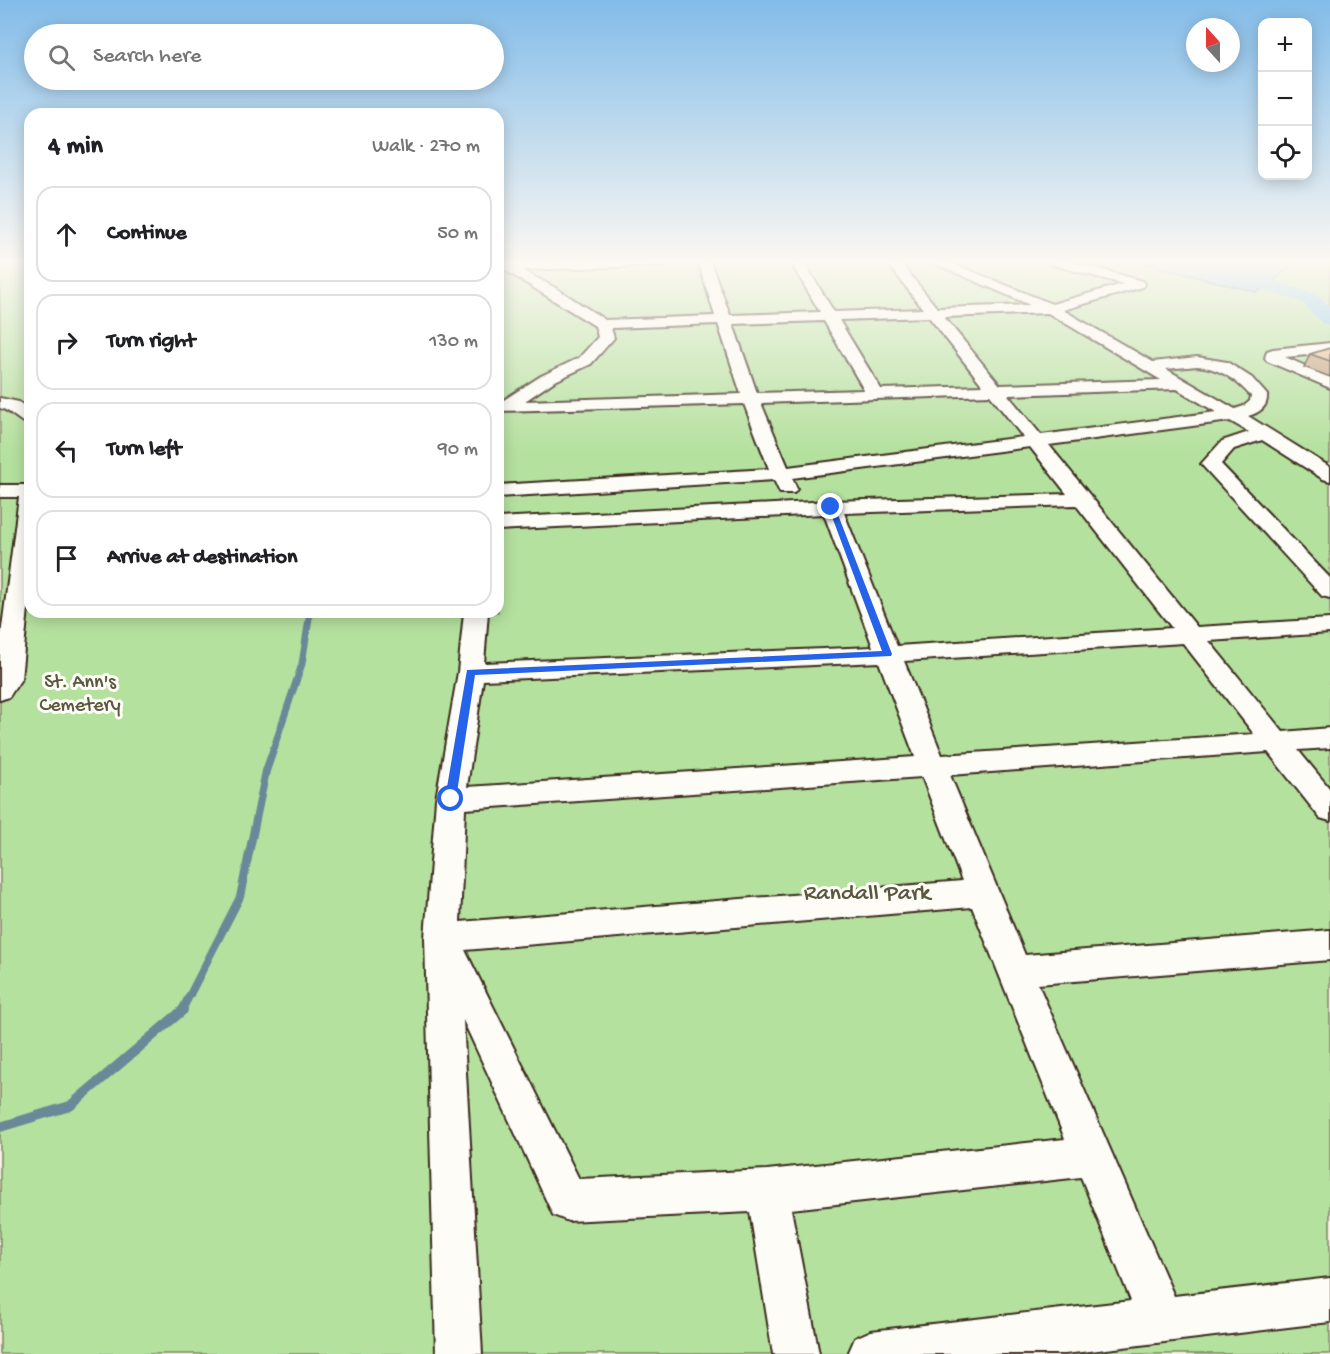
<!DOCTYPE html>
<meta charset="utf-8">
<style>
:root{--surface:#fff;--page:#f6f6f6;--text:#202124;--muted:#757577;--line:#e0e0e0}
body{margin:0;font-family:"Gochi Hand",sans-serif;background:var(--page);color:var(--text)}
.controls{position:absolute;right:18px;top:18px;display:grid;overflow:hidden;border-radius:12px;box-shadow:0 3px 15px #0003}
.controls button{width:54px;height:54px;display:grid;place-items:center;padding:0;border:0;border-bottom:2px solid var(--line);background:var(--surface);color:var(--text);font:30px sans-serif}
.compass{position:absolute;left:1186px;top:18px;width:54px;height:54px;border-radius:50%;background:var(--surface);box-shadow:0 3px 15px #0003;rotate:339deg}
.stop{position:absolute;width:18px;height:18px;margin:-14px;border:4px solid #2563eb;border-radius:50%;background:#fff}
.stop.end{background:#2563eb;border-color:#fff;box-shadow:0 2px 6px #0008}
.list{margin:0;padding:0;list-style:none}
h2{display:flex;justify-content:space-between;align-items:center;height:78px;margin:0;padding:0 24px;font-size:26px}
h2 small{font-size:20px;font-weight:400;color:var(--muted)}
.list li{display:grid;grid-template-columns:39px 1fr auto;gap:18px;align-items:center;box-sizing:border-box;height:96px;margin:0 12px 12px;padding:0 12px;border:2px solid var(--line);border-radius:18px}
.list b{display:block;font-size:22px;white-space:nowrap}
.list em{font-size:20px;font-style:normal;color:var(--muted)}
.icon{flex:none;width:33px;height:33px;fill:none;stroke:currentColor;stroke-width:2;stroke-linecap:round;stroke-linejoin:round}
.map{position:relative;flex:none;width:1330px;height:1354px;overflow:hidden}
.search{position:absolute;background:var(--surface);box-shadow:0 3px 15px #0003;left:24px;top:24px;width:480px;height:66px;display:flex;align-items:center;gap:15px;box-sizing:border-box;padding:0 21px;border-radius:33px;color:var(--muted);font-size:22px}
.panel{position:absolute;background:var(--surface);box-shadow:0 3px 15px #0003;left:24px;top:108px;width:480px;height:510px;border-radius:18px}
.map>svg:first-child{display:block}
.green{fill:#b5e19f;stroke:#78865e;stroke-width:1.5}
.water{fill:#89c9ea;stroke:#6a8998;stroke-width:1.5}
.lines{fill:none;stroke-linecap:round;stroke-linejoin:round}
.stream-far2{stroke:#6a8998;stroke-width:7}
.stream-far1{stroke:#6a8998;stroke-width:8}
.stream{stroke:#6a8998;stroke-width:10}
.river{fill:#89c9ea;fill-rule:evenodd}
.minor-casing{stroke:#3b2a1e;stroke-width:4}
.minor{fill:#fdfcf7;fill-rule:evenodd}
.wall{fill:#c4a480;stroke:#3b2a1e;stroke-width:1.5}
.building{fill:#e4bf95;stroke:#3b2a1e;stroke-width:1.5}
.route{fill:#2563eb}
.labels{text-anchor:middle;stroke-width:6;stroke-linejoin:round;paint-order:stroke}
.park-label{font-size:20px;fill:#5a583e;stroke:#fdfcf7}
.near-park-label{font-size:24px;fill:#5a583e;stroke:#fdfcf7}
</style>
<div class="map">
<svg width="1330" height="1354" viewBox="0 0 1330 1354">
<rect width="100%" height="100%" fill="#f8f0e3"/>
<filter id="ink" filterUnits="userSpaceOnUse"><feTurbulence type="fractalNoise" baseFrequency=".0167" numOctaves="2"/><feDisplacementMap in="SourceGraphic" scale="12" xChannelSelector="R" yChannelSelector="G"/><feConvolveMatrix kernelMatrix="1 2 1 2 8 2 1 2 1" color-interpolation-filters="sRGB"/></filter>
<g filter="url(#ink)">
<path class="green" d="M0,261h30v351h468v-351h832v201l-15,3 15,10v879h-1330z"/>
<path class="water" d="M1133,261h162l-26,25 -13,6z"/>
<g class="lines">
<path class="stream-far2" d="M274,747l28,-83 8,-52"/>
<path class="stream-far1" d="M181,1012l59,-115 26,-126 9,-26"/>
<path class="stream" d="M0,1127l70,-21 113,-96"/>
<path class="river" d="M1208,261h26l42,21 40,12 14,12v19l-8,-2 -20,-21 -40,-12 -51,-25z"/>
<defs>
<g id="minor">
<path d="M557,261h118l-6,4 -147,5 37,20 46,30 110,-4 -17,-55h12l20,54 90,-3 -30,-51h13l31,51 89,-3 -37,-48h13l38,47 93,-3 -101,-44h18l105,43 71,-20 -73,-20 -2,-3h22l73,20 2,3 -2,3 -80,23 90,52 44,-5 30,5 25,16 15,17c1,12 -8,18 -19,21l82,51v14l-7,-2 -61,-39 -28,9 -13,15 109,114v20l-8,-2 -121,-132 21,-23 27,-9 -19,-11 -181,24 148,182 133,-8v14l-121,8 74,91 47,-4v20l-32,2 32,39v32l-10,-3 -52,-66 -318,23 75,180 305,-25v30l-292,24 136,312 156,-18v44l-265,32h-217l7,-16 16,-7 260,-30 -50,-124 -290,32 28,145h-46l-23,-142 -182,9 -15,-6 -90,-195 19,334h-46l-11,-416 11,-139 22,-127 6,-60h24l-4,51 389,-16 -49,-133 -326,16v-12l333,-17 236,-7 -37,-47 -238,31 5,11 -3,4h-14l-6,-13 -276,17v-12l271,-16 -25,-65 -245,7v-8l42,-27 38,-18 19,-21 -3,-11 -95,-59 6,-4zM1048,313l113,67 -161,5 -56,-68zM929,317l54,69 -102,3 -42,-69zM824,321l40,69 -107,3 -24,-69zM718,324l23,70 -216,7 28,-19 38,-18 23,-26 -3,-10zM1197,366c23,2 38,13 54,30l-1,5 -6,5 -9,3 -69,-40zM1177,389l39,23 -175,23 -33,-40zM990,395l33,42 -235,30 -27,-64zM1076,505l96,123 -275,18 -53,-133zM1183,643l71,91 -312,21 -38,-94zM879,662l36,95 -448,30 16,-107zM922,777l40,104 -502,41 5,-113zM972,907l93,232 -298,31 -188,9 -114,-229z"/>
<path d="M1330,343v10l-45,4 45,20v11l-63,-27 -2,-3 2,-7 6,-2z"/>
<path d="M0,398l19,4 11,9v14c-12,-3 -18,-14 -30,-17z"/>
<path d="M0,485h30v103l-9,91 -12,18 -9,3v-57l19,-146h-19z"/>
</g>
</defs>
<use href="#minor" class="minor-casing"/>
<use href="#minor" class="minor"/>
</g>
<path class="wall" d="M1330,348v29l-26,-10 6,-13z"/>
<path class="building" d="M1330,348v13l-20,-7z"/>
</g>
<linearGradient id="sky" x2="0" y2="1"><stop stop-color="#82bce9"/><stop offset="0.58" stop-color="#fcf8f2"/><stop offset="1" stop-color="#fcf8f2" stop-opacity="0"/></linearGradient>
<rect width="1330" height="451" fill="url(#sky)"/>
<path class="route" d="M828,506l7,1 57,147 -1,2 -416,19 -19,124 -5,4 -4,-1 -2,-3 22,-129 415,-19z"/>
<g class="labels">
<g class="park-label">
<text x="80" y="687">St. Ann's<tspan x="80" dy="23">Cemetery</tspan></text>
</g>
<g class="near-park-label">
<text x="867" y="899">Randall Park</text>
</g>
</g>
</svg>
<div class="controls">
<button>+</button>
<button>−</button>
<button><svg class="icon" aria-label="locate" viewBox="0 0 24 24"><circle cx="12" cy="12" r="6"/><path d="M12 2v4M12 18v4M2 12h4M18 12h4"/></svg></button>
</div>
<svg class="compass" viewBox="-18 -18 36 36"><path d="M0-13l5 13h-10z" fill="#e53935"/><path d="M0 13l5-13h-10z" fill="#757577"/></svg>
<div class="stop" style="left:451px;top:799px"></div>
<div class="stop end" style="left:831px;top:507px"></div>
<div class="search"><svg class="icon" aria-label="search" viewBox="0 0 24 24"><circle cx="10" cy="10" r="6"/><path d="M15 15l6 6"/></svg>Search here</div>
<section class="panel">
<h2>4 min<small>Walk · 270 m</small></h2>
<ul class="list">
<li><svg class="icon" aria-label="ahead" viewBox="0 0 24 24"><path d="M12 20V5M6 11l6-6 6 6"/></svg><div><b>Continue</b></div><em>50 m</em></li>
<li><svg class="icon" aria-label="right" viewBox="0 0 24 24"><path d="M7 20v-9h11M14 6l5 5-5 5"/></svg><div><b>Turn right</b></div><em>130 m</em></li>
<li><svg class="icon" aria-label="left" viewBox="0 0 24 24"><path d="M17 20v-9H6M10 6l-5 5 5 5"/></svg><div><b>Turn left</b></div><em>90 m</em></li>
<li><svg class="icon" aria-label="arrive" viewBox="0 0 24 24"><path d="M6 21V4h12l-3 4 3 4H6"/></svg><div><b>Arrive at destination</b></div></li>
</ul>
</section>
</div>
